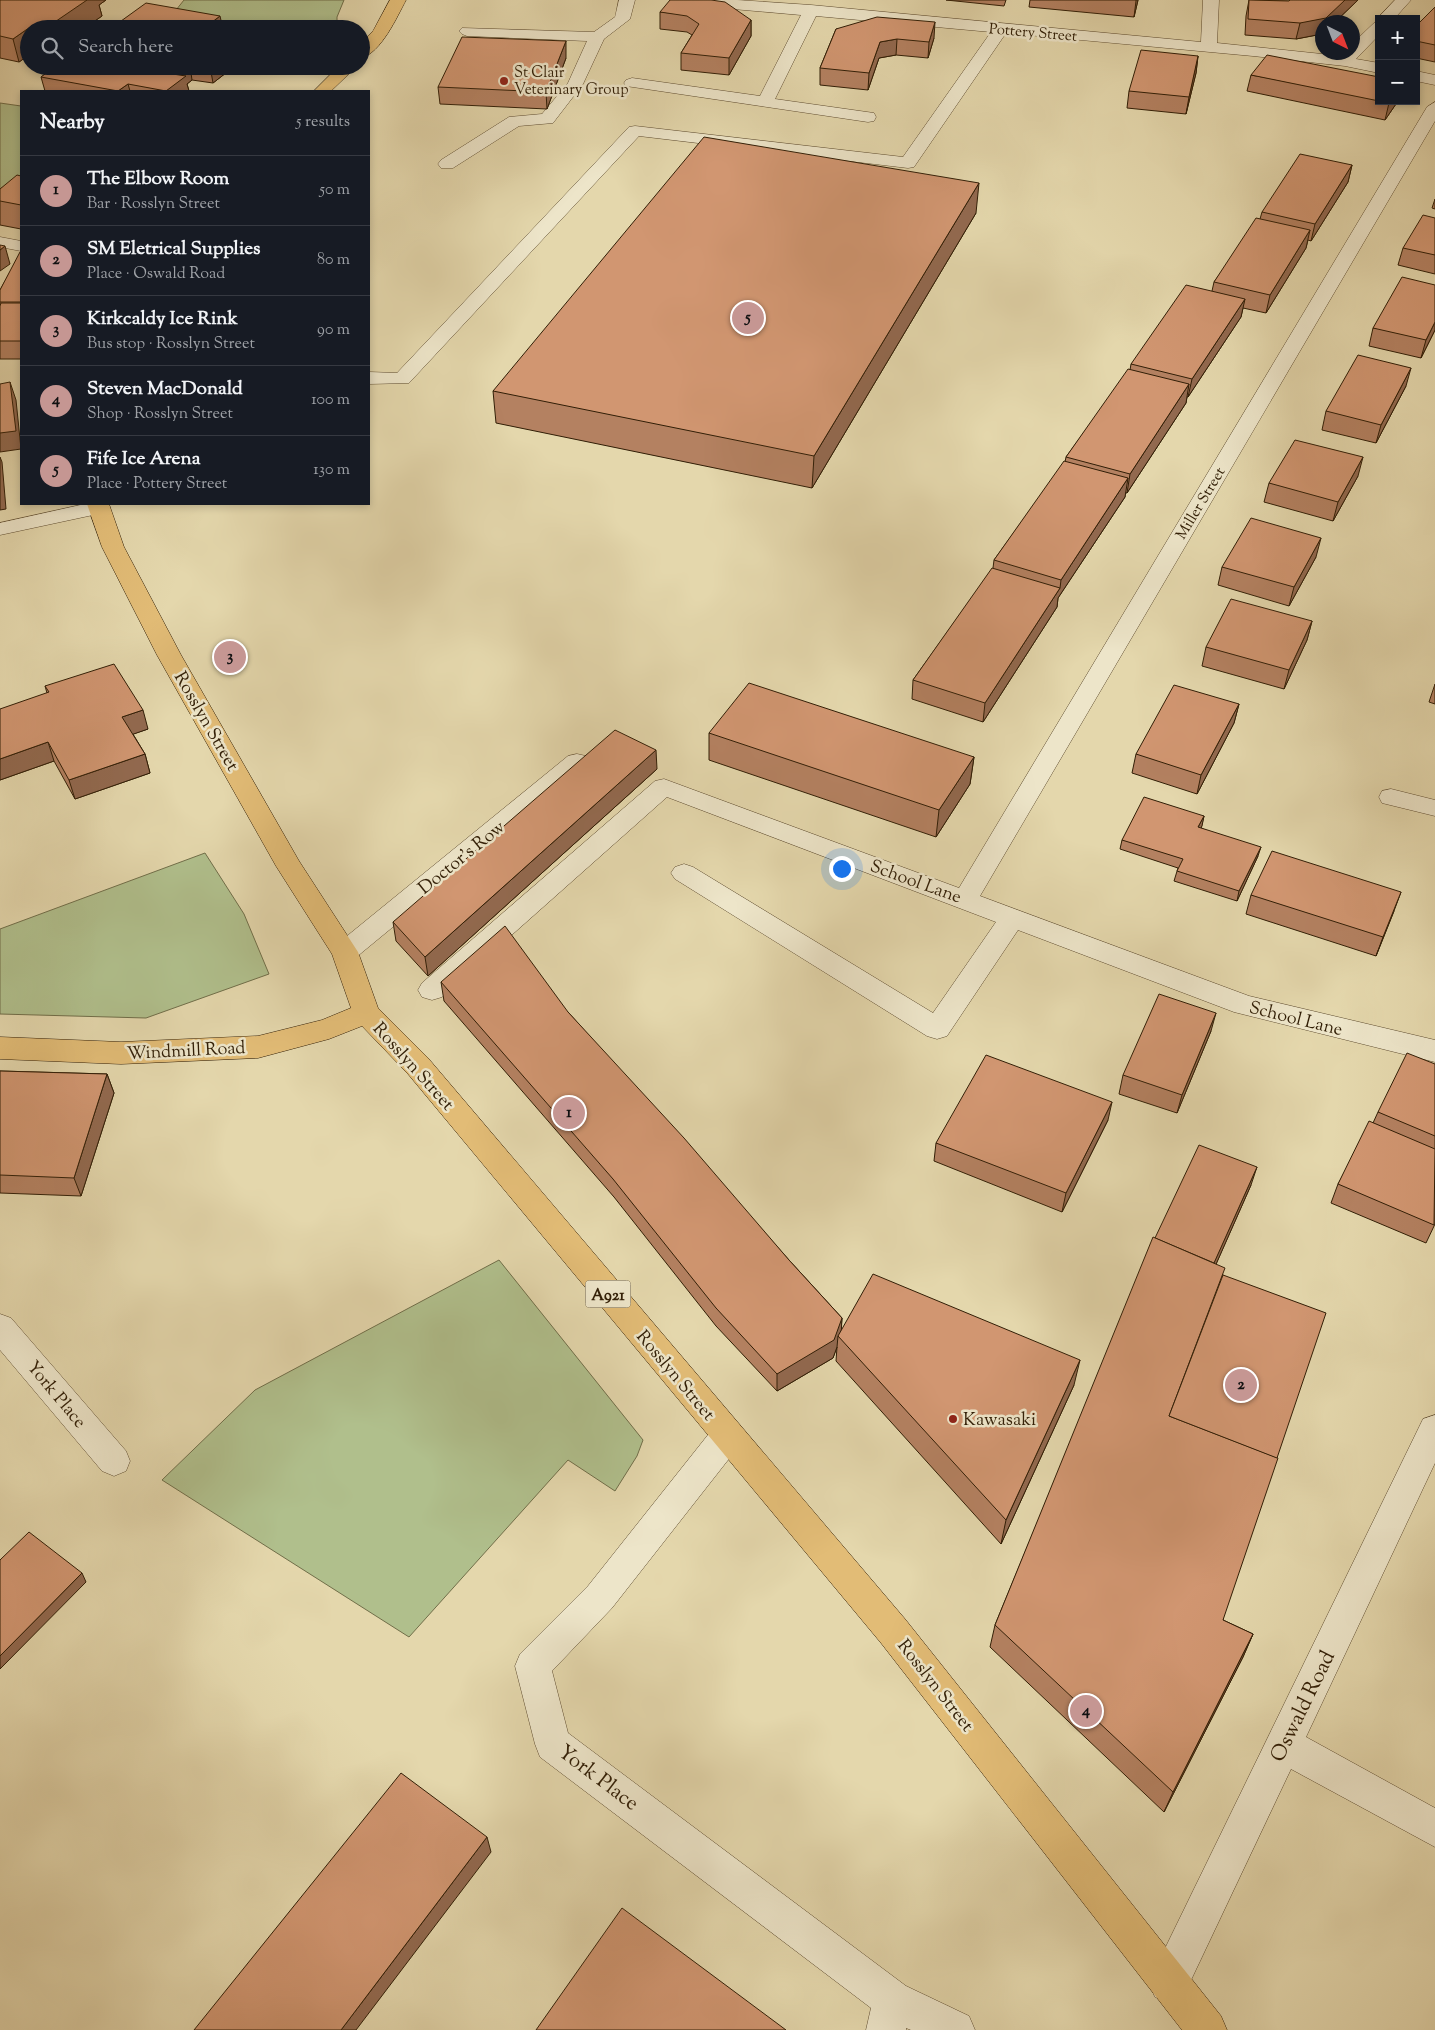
<!DOCTYPE html>
<meta charset="utf-8">
<style>
:root{--surface:#171b24;--page:#242831;--text:#f1f3f6;--muted:#9ea1a6;--line:#363941;--accent:#c59692}
body{margin:0;font-family:"Sorts Mill Goudy",serif;background:var(--page);color:var(--text)}
.controls{position:absolute;right:15px;top:15px;display:grid;overflow:hidden;border-radius:0px;box-shadow:0 2px 8px #0003}
.controls button{width:45px;height:45px;display:grid;place-items:center;padding:0;border:0;border-bottom:1px solid var(--line);background:var(--surface);color:var(--text);font:25px sans-serif}
.compass{position:absolute;left:1315px;top:15px;width:45px;height:45px;border-radius:50%;background:var(--surface);box-shadow:0 2px 8px #0003;rotate:138deg}
.you{position:absolute;left:841px;top:868px;width:18px;height:18px;margin:-12px;border:4px solid #fff;border-radius:50%;background:#1a73e8;box-shadow:0 0 0 8px #1a73e833}
.badge{display:grid;place-items:center;width:32px;height:32px;border-radius:50%;background:var(--accent);color:#111;font-size:16px;font-weight:700}
.pin{position:absolute;translate:-50% -50%;border:2px solid #fff;box-shadow:0 1px 5px #0006}
.list{margin:0;padding:0;list-style:none}
h2{display:flex;justify-content:space-between;align-items:center;height:65px;margin:0;padding:0 20px;font-size:21px}
h2 small{font-size:16px;font-weight:400;color:var(--muted)}
.list li{display:grid;grid-template-columns:32px 1fr auto;gap:15px;align-items:center;box-sizing:border-box;height:70px;padding:0 20px;border-top:1px solid var(--line)}
.list b{display:block;font-size:19px;white-space:nowrap}
.list p{margin:0;font-size:16px;white-space:nowrap;color:var(--muted)}
.list em{font-size:16px;font-style:normal;color:var(--muted)}
.icon{flex:none;width:28px;height:28px;fill:none;stroke:currentColor;stroke-width:2;stroke-linecap:round;stroke-linejoin:round}
.map{position:relative;flex:none;width:1435px;height:2030px;overflow:hidden}
.search{position:absolute;background:var(--surface);box-shadow:0 2px 8px #0003;left:20px;top:20px;width:350px;height:55px;display:flex;align-items:center;gap:12px;box-sizing:border-box;padding:0 18px;border-radius:28px;color:var(--muted);font-size:19px}
.panel{position:absolute;background:var(--surface);box-shadow:0 2px 8px #0003;left:20px;top:90px;width:350px;height:415px;border-radius:0px}
.map>svg:first-child{display:block}
.green{fill:#b0bf8c;stroke:#706e49}
.lines{fill:none;stroke-linecap:round;stroke-linejoin:round}
.minor-casing{stroke:#5e4c30;stroke-width:1}
.major-casing{stroke:#311e06;stroke-width:1}
.minor{fill:#ede5c9;fill-rule:evenodd}
.major{fill:#e2bc76;fill-rule:evenodd}
.wall{fill:#b48161;stroke:#311e06}
.shaded-wall{fill:#92694f;stroke:#311e06}
.building{fill:#d19671;stroke:#311e06}
.poi-dot{fill:#8f2418;stroke:#ede5c9;stroke-width:2}
.labels{text-anchor:middle;stroke-width:5;stroke-linejoin:round;paint-order:stroke}
.far-street-label{font-size:15px;fill:#311e06;stroke:#ede5c9}
.far-poi-label{font-size:15px;fill:#311e06;stroke:#ede5c9;text-anchor:start}
.shield{fill:#ede5c9;stroke:#695a40;stroke-width:1}
.shield-label{font-size:16px;font-weight:bold;fill:#311e06}
.street-label{font-size:18px;fill:#311e06;stroke:#ede5c9}
.poi-label{font-size:18px;fill:#311e06;stroke:#ede5c9;text-anchor:start}
.near-street-label{font-size:21px;fill:#311e06;stroke:#ede5c9}
</style>
<div class="map">
<svg width="1435" height="2030" viewBox="0 0 1435 2030">
<rect width="100%" height="100%" fill="#e4d7ac"/>
<filter id="stains"><feTurbulence type="fractalNoise" baseFrequency=".004" numOctaves="4"/><feColorMatrix values="0 0 0 0 .2 0 0 0 0 .09 0 0 0 0 .02 0 0 0 .5 -.17"/></filter>
<radialGradient id="worn" r=".72"><stop offset=".6" stop-color="#630" stop-opacity="0"/><stop offset="1" stop-color="#630" stop-opacity=".3"/></radialGradient>
<g class="green">
<path d="M184,0h160l-7,17v12h-113l-56,-9z"/>
<path d="M0,103l21,3v87l-21,16z"/>
<path d="M205,853l39,61 25,60 -123,44 -146,-4v-85z"/>
<path d="M499,1260l144,180 -6,16 -22,35 -47,-31 -159,177 -247,-157 93,-90z"/>
</g>
<g class="lines">
<defs>
<g id="minor">
<path d="M619,0h16l-5,19 -26,20 -21,45 -30,39 -34,3 -66,42h-12l-3,-4 3,-4 68,-43 33,-3 26,-31 19,-42 -120,-5 -5,-2 -3,-3 3,-3 132,4 21,-15z"/>
<path d="M679,0h58l74,5 390,37 2,-42h16l-2,43 124,13 3,-4h8v-8l22,-21 5,-2v14l-23,24 23,4v10l-34,-7 -92,-10 -247,-23 -92,134 -6,1 -269,-32 -230,247 -40,1v-12l28,1 232,-246 6,-1 268,31 88,-125 -175,-16 -41,83 99,14 2,4 -2,4 -6,1 -242,-36 -2,-3 2,-3 6,-2 128,18 41,-81 -114,-10z"/>
<path d="M1395,0h16l-17,19h-15v2l-2,-2z"/>
<path d="M1416,71l19,4v10l-19,-4z"/>
<path d="M1435,102v19l-455,775 269,100 186,44v22l-201,-50 -216,-82 -71,106 -10,3 -10,-3 -252,-157 -4,-6 4,-6 9,-3 9,3 240,146 63,-91 -329,-125 -225,200 -10,3 -10,-3 -4,-7 4,-7 233,-202 9,-2 295,109 468,-781z"/>
<path d="M0,237l21,4v10l-21,-4z"/>
<path d="M85,504h22l3,3 -3,5 -107,23v-12z"/>
<path d="M577,754l9,2 3,6 -3,6 -232,191 -9,3 -9,-3 -4,-7 4,-7 232,-189z"/>
<path d="M1391,789l44,11v16l-53,-13 -3,-6 3,-6z"/>
<path d="M0,1314l11,4 115,133 4,10 -4,10 -12,5 -12,-5 -102,-121z"/>
<path d="M1435,1415v48l-129,274 129,71v39l-144,-78 -108,228 -14,6 -14,-6 -6,-14 6,-14 268,-550z"/>
<path d="M727,1422l12,4 4,10 -4,10 -127,162 -60,63 16,62 338,253 63,30 6,14h-64l-5,-2v2h-40l5,-22 -331,-251 -5,-13 -20,-78 5,-12 68,-68 127,-160z"/>
</g>
<g id="major">
<path d="M390,0h16c-9,17 -25,53 -45,58v-14l12,-13z"/>
<path d="M339,66h18l-26,25h-17z"/>
<path d="M87,504h22l15,43 57,108 118,206 59,91 20,56 50,50 477,561 316,397 6,14h-45l-301,-387 -473,-569 -46,-48 -33,13 -71,19 -137,6 -121,-5v-22l121,5 137,-6 64,-16 29,-12 -19,-54 -56,-88 -119,-211 -55,-108z"/>
</g>
</defs>
<use href="#minor" class="minor-casing"/>
<use href="#major" class="major-casing"/>
<use href="#minor" class="minor"/>
<use href="#major" class="major"/>
</g>
<g class="wall">
<path d="M0,0h106l-7,5 3,11 -19,13h-54v26l-10,7 -19,-4z"/>
<path d="M946,0h60l-2,6z"/>
<path d="M1030,0h108l-4,17 -105,-10z"/>
<path d="M1249,0l40,1 1,-1h68l-23,22h-13v12l-26,5 -51,-4 1,-19z"/>
<path d="M1435,7v55l-19,-4v-32z"/>
<path d="M660,12l91,8v16l-22,39 -48,-5v-17l11,-18 -5,-3 -27,-3z"/>
<path d="M836,29l98,9 -6,20 -32,-3 -17,3 -11,32 -48,-5v-17z"/>
<path d="M1198,56l-2,17 -10,41 -59,-6 2,-17z"/>
<path d="M566,58l-19,51 -107,-5 -2,-17z"/>
<path d="M56,66h175v3l-18,14 -21,-3 -5,4 2,7h-144l-4,-14z"/>
<path d="M1251,75l147,26 -13,19 -138,-29z"/>
<path d="M1352,165l-4,17 -37,59 -3,-1 -2,8 -40,65 -23,-5 -2,9 -53,80h-1l-1,6 -59,90h-2v4l-67,101 -1,9 -74,115 -71,-23 1,-19 80,-112 1,-8 71,-98 1,-5 64,-87 1,-6 81,-73 2,-9 46,-63 2,-7z"/>
<path d="M21,176v53l-21,-4v-36z"/>
<path d="M1435,199v10l-3,-1z"/>
<path d="M976,213l-164,275 -316,-65 -3,-32z"/>
<path d="M1435,218v56l-37,-9 5,-17z"/>
<path d="M21,253v106h-21v-69z"/>
<path d="M1373,328l62,2 -14,28 -52,-12z"/>
<path d="M1406,386l-30,57 -54,-13 4,-19z"/>
<path d="M1358,476l-25,45 -69,-19 5,-19z"/>
<path d="M1316,557l-27,49 -71,-21 4,-18z"/>
<path d="M1312,621l-5,19 -23,49 -82,-23 4,-19z"/>
<path d="M1435,684v20l-6,-2z"/>
<path d="M45,686l103,43 -15,5 12,20 5,19 -75,26 -21,-38 -54,19 47,-87z"/>
<path d="M1239,704l-5,19 -37,71 -65,-21 4,-19z"/>
<path d="M709,733l265,24 -4,27 -34,53 -227,-77z"/>
<path d="M657,769l-229,207 -32,-35 -3,-19z"/>
<path d="M1204,816l-3,12 57,28 -21,45 -63,-20 4,-13 -58,-19 2,-9z"/>
<path d="M1251,895l143,16 -18,45 -130,-42z"/>
<path d="M441,982l127,30 221,248 53,58 -1,12 233,55 -73,159 -165,-183 1,-14 -4,11 -56,33 -61,-65 -102,-129 -170,-196z"/>
<path d="M1211,1031l-34,82 -58,-19 4,-19z"/>
<path d="M1435,1064v160l-9,19 -95,-40 7,-19 35,-61 5,-11z"/>
<path d="M0,1071l107,3 7,19 -33,103 -81,-3z"/>
<path d="M1108,1120l-46,92 -128,-51 2,-18z"/>
<path d="M1251,1185l-35,79 7,11v345l30,14 -10,23 -79,155 -174,-165 5,-22 160,-387z"/>
</g>
<g class="shaded-wall">
<path d="M84,0h22l-7,5 3,11 -19,13h-37v-1z"/>
<path d="M1136,0h2l-4,17 2,-16z"/>
<path d="M1345,0h13l-23,22h-13v12l-26,5 4,-16z"/>
<path d="M220,16l3,13h-20z"/>
<path d="M751,20v16l-22,39v-17z"/>
<path d="M935,22l-1,16 -6,20 1,-16z"/>
<path d="M33,25l1,4h-5v26l-10,7 -6,-23z"/>
<path d="M897,39l-1,16 -17,3 -11,32 1,-17 11,-31z"/>
<path d="M566,41v17l-19,51 -1,-17z"/>
<path d="M1198,56l-2,17 -10,41 3,-17z"/>
<path d="M174,66h16l2,14 -5,4 2,7h-22l-1,-18z"/>
<path d="M210,66h21v3l-18,14z"/>
<path d="M128,84l2,7h-12z"/>
<path d="M1390,101h8l-13,19 4,-17z"/>
<path d="M1352,165l-4,17 -37,59 4,-17z"/>
<path d="M979,183l-3,30 -164,275 2,-32z"/>
<path d="M1310,230l-4,18 -40,65 4,-18z"/>
<path d="M5,246l5,18 -10,7v-21z"/>
<path d="M1245,299l-4,18 -53,80 4,-18z"/>
<path d="M1435,322v8l-14,28 5,-18z"/>
<path d="M1411,368l-5,18 -30,57 5,-18z"/>
<path d="M10,382l6,18 5,49 -21,3v-19z"/>
<path d="M1189,384l-3,19 -59,90 3,-19z"/>
<path d="M0,457l2,5 4,47 -6,1z"/>
<path d="M1363,457l-5,19 -25,45 5,-19z"/>
<path d="M1128,478l-3,19 -67,101 -1,9 -74,115 2,-19 75,-115 1,-8z"/>
<path d="M1321,538l-5,19 -27,49 5,-19z"/>
<path d="M1312,621l-5,19 -23,49 5,-19z"/>
<path d="M1239,704l-5,19 -37,71 4,-19z"/>
<path d="M143,710l5,19 -20,7 -6,-19z"/>
<path d="M48,742l6,19 -54,19v-21z"/>
<path d="M656,750l1,19 -229,207 -3,-19z"/>
<path d="M145,754l5,19 -75,26 -6,-19z"/>
<path d="M974,757l-4,27 -34,53 3,-27z"/>
<path d="M1204,816l-2,10 -6,11 2,-10z"/>
<path d="M1261,847l-3,9 -21,45 2,-10z"/>
<path d="M1401,892l-7,19 -18,45 7,-19z"/>
<path d="M1216,1013l-5,18 -34,82 5,-18z"/>
<path d="M107,1074l7,19 -33,103 -7,-18z"/>
<path d="M1112,1102l-4,18 -46,92 4,-19z"/>
<path d="M1257,1167l-6,18 -45,102 5,-18z"/>
<path d="M842,1318l-1,18h-3l-1,11 -4,11 -56,33v-17z"/>
<path d="M1080,1360l-6,25 -73,159 5,-24z"/>
<path d="M82,1573l4,9 -86,87v-13z"/>
<path d="M1253,1634l-10,23 -79,155 9,-20z"/>
<path d="M487,1837l4,15 -135,178h-15z"/>
</g>
<g class="building">
<path d="M0,0h87l-41,28 -13,-3 -20,14 -13,-3z"/>
<path d="M670,0h41l14,2 26,18 -22,38 -48,-5 18,-29 -12,-8 -27,-4z"/>
<path d="M1249,0l40,1 1,-1h55l-19,18 -26,5 -52,-4z"/>
<path d="M146,3l74,13 -17,13h-93z"/>
<path d="M1435,7v38l-19,-4v-15z"/>
<path d="M877,17l58,5 -6,20 -32,-3 -17,3 -11,31 -49,-5 16,-39z"/>
<path d="M462,37l104,4 -20,51 -108,-5z"/>
<path d="M1141,50l57,6 -9,41 -60,-6z"/>
<path d="M1267,55l112,22v24l-128,-26z"/>
<path d="M56,66h118l-8,7 20,3 -20,15 -38,-7 -10,7 -77,-14z"/>
<path d="M1380,101h10l-1,2z"/>
<path d="M704,137l275,46 -165,273 -321,-65z"/>
<path d="M1300,154l52,11 -37,59 -53,-12z"/>
<path d="M17,175l4,1v29l-21,-4v-12z"/>
<path d="M1423,215l12,3v37l-32,-7z"/>
<path d="M1256,218l54,12 -40,65 -56,-13z"/>
<path d="M0,245l5,1 -5,4z"/>
<path d="M20,252l1,1v49h-21v-12z"/>
<path d="M1402,277l33,8v37l-9,18 -53,-12z"/>
<path d="M1186,285l59,14 -53,80 -61,-15z"/>
<path d="M1,303h20v38h-21v-35z"/>
<path d="M1358,355l53,13 -30,57 -55,-14z"/>
<path d="M1128,369l61,15 -59,90 -64,-17z"/>
<path d="M10,382l6,49 -16,2v-49z"/>
<path d="M1295,440l68,17 -25,45 -69,-19z"/>
<path d="M1064,461l64,17 -67,102 -67,-20z"/>
<path d="M1251,518l70,20 -27,49 -72,-20z"/>
<path d="M992,568l68,20 -75,115 -72,-23z"/>
<path d="M1231,599l81,22 -23,49 -83,-23z"/>
<path d="M114,664l29,46 -21,7 23,37 -76,26 -21,-38 -48,17v-50l49,-17 -4,-6z"/>
<path d="M749,683l225,74 -35,53 -230,-77z"/>
<path d="M1174,685l65,19 -38,71 -65,-21z"/>
<path d="M615,730l41,20 -231,207 -32,-35z"/>
<path d="M1144,797l60,19 -6,11 63,20 -22,44 -62,-20 6,-12 -61,-19z"/>
<path d="M1272,851l129,41 -18,45 -132,-42z"/>
<path d="M505,926l63,86 116,126 105,122 53,58 -8,22 -57,34 -61,-66 -103,-129 -172,-197z"/>
<path d="M1159,994l57,19 -34,82 -59,-20z"/>
<path d="M1407,1053l28,11v72l-57,-24z"/>
<path d="M986,1055l126,47 -46,91 -130,-50z"/>
<path d="M0,1071l107,3 -33,104 -74,-3z"/>
<path d="M1369,1121l66,28 -1,76 -96,-41z"/>
<path d="M1199,1145l58,22 -43,96 -59,-25z"/>
<path d="M1153,1237l72,31 -56,148 109,42 -55,162 30,14 -80,158 -178,-167z"/>
<path d="M873,1274l207,86 -74,160 -168,-184z"/>
<path d="M1223,1275l103,38 -49,145 -108,-42z"/>
<path d="M29,1532l53,41 -82,83v-96z"/>
<path d="M401,1773l86,64 -146,193h-147z"/>
<path d="M622,1908l164,122h-250z"/>
</g>
<g class="poi-dot">
<circle cx="504" cy="81" r="5"/>
<circle cx="953" cy="1419" r="5"/>
</g>
<g class="labels">
<g class="far-street-label">
<text transform="translate(1033 32) rotate(5)" y="5">Pottery Street</text>
<text transform="translate(1200 503) rotate(-59)" y="5">Miller Street</text>
</g>
<g class="far-poi-label">
<text x="514" y="77">St Clair<tspan x="514" dy="17">Veterinary Group</tspan></text>
</g>
<rect class="shield" x="585.5" y="1280.5" width="45" height="27" rx="4"/>
<g class="shield-label">
<text x="608" y="1300">A921</text>
</g>
<g class="street-label">
<text transform="translate(207 721) rotate(60)" y="6">Rosslyn Street</text>
<text transform="translate(461 857) rotate(-39)" y="6">Doctor's Row</text>
<text transform="translate(916 881) rotate(20)" y="6">School Lane</text>
<text transform="translate(1296 1018) rotate(14)" y="6">School Lane</text>
<text transform="translate(186 1050) rotate(-3)" y="6">Windmill Road</text>
<text transform="translate(414 1066) rotate(48)" y="6">Rosslyn Street</text>
<text transform="translate(676 1375) rotate(50)" y="6">Rosslyn Street</text>
<text transform="translate(57 1394) rotate(50)" y="6">York Place</text>
<text transform="translate(936 1685) rotate(52)" y="6">Rosslyn Street</text>
</g>
<g class="poi-label">
<text x="963" y="1425">Kawasaki</text>
</g>
<g class="near-street-label">
<text transform="translate(1302 1706) rotate(-64)" y="7">Oswald Road</text>
<text transform="translate(599 1777) rotate(37)" y="7">York Place</text>
</g>
</g>
<rect width="100%" height="100%" filter="url(#stains)"/>
<rect width="100%" height="100%" fill="url(#worn)"/>
</svg>
<div class="controls">
<button>+</button>
<button>−</button>
</div>
<svg class="compass" viewBox="-18 -18 36 36"><path d="M0-13l5 13h-10z" fill="#e53935"/><path d="M0 13l5-13h-10z" fill="#9ea1a6"/></svg>
<div class="you"></div>
<div class="pin badge" style="left:569px;top:1113px">1</div>
<div class="pin badge" style="left:1241px;top:1385px">2</div>
<div class="pin badge" style="left:230px;top:657px">3</div>
<div class="pin badge" style="left:1086px;top:1711px">4</div>
<div class="pin badge" style="left:748px;top:318px">5</div>
<div class="search"><svg class="icon" aria-label="search" viewBox="0 0 24 24"><circle cx="10" cy="10" r="6"/><path d="M15 15l6 6"/></svg>Search here</div>
<section class="panel">
<h2>Nearby<small>5 results</small></h2>
<ul class="list">
<li><span class="badge">1</span><div><b>The Elbow Room</b><p>Bar · Rosslyn Street</p></div><em>50 m</em></li>
<li><span class="badge">2</span><div><b>SM Eletrical Supplies</b><p>Place · Oswald Road</p></div><em>80 m</em></li>
<li><span class="badge">3</span><div><b>Kirkcaldy Ice Rink</b><p>Bus stop · Rosslyn Street</p></div><em>90 m</em></li>
<li><span class="badge">4</span><div><b>Steven MacDonald</b><p>Shop · Rosslyn Street</p></div><em>100 m</em></li>
<li><span class="badge">5</span><div><b>Fife Ice Arena</b><p>Place · Pottery Street</p></div><em>130 m</em></li>
</ul>
</section>
</div>
